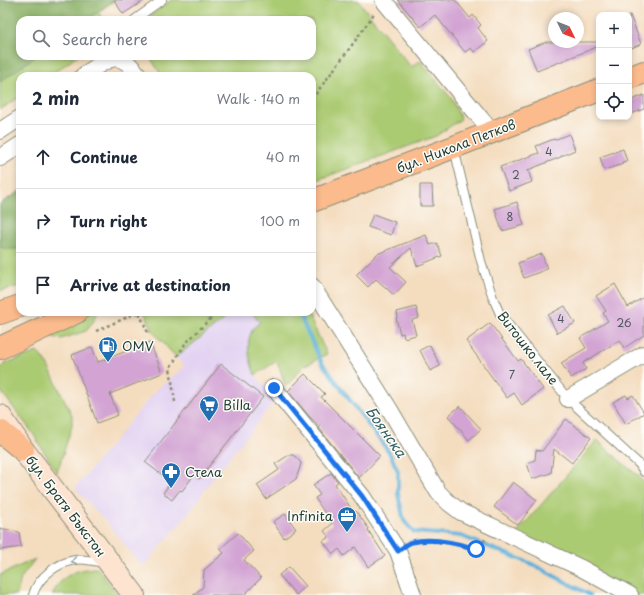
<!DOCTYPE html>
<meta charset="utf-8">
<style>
:root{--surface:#fff;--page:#f2f2f3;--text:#1f2937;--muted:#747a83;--line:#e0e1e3}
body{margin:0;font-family:"Playpen Sans",sans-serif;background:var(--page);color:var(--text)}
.controls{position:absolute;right:12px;top:12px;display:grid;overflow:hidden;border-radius:8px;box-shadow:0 2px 6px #0003}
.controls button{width:36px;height:36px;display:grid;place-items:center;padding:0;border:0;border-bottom:1px solid var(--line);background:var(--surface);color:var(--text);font:20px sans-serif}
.compass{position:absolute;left:548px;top:12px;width:36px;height:36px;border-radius:50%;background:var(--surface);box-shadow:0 2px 6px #0003;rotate:133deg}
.stop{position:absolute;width:12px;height:12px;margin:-9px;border:3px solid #1a73e8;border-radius:50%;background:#fff}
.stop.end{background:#1a73e8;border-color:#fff;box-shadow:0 1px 4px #0008}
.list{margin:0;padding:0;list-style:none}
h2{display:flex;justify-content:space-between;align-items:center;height:52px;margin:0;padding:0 16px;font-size:17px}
h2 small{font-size:13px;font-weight:400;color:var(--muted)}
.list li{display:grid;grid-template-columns:26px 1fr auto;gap:12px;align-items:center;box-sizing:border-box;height:64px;padding:0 16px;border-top:1px solid var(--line)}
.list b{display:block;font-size:15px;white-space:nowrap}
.list em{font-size:13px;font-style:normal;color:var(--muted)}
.icon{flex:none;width:22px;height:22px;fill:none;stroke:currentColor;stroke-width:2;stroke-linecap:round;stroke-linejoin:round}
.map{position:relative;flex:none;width:644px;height:595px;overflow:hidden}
.search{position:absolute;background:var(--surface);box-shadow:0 2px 6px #0003;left:16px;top:16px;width:300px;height:44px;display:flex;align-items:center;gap:10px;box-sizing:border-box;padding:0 14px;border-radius:12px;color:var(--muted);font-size:15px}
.panel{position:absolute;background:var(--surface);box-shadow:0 2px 6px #0003;left:16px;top:72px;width:300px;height:244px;border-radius:12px}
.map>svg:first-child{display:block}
.built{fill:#e3d3f2}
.green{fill:#abcb72;stroke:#658453}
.forest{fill:#88af64;stroke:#54764c}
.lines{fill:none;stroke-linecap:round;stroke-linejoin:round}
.stream{stroke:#5fb1da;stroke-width:4}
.building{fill:#d2a3d3}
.lane-casing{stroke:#8a8d7a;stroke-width:10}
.street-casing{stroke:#8a8d7a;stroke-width:18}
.secondary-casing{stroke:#8a8d7a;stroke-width:24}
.highway-casing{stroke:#8a8d7a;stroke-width:24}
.path{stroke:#8a8d7a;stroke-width:2.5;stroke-dasharray:3 3;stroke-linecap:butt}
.lane{stroke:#fff;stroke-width:8}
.street{stroke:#fff;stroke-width:16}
.secondary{stroke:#fde4d1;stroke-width:22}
.highway{stroke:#fbbb8d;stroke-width:22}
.oneway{stroke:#8f9e9a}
.route{stroke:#1a73e8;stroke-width:5}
.labels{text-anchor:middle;stroke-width:3;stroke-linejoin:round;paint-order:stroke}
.number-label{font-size:11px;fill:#4c565c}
.street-label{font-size:13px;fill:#1f3d34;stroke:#fdfcf7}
.poi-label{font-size:13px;fill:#1f3d34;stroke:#fdfcf7;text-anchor:start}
.water-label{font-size:14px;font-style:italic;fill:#326066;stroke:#fdfcf7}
</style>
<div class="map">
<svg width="644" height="595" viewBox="0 0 644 595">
<rect width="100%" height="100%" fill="#fdfcf7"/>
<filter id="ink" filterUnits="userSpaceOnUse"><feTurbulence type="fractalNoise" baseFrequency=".025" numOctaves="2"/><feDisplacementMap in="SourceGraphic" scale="8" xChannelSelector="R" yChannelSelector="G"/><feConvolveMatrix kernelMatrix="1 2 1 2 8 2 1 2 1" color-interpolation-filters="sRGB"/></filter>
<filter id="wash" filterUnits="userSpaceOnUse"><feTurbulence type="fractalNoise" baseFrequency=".012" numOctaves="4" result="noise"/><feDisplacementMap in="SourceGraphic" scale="16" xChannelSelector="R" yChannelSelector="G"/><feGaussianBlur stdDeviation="0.9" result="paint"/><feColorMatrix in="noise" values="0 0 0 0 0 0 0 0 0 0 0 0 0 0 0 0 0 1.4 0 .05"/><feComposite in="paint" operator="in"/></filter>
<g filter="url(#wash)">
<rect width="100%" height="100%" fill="#f4ddbf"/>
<path class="built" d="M233,312h18l9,10 -7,8 -5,22 7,23 21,24 -71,90 -13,20 -49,58 -35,-43 -33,-36 83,-100 27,-21 -9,-10z"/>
<g class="green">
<path d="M0,0h115l-17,12 6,8h-84v36h58l-29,20h-29v20l-20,14z"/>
<path d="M171,0h187l53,67 9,-6 31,37 10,21 -25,17 -119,44 -5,-1v-103h-150l-13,-20h163v-36h-167z"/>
<path d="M20,191v95l-20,5v-87z"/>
<path d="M90,312h8l-6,12 -6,7 -25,8 -16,-4z"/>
<path d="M144,312h89l-57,45 -22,-24z"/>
<path d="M251,312h56l20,42 -23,12 -18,20 -9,-25 -22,14c-5,-15 -11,-31 -2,-46 2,-3 5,-5 7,-7z"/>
<path d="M37,352l8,8 27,55v11l-15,47 -25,-41 -32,-42v-21l4,-5z"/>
<path d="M597,440l23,21 20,16 4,6v112h-9l-120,-60z"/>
<path d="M35,559l-14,19 -4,17h-17v-20z"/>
<path d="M96,568l3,2 19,25h-66c9,-19 23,-26 44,-27z"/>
</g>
<g class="forest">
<path d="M0,0h115l-29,20h-66v36h16l-36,26z"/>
<path d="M20,191v58h-13l-7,-2v-43z"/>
</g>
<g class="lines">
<path class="stream" d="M298,312l24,51 67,89 9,19v23l6,27 10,11 47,4 69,27 60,32"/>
</g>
<g id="blocks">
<g class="building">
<path d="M114,0h31l-22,14z"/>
<path d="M398,0h57l15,18 3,-3 8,10 -3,3 10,13 -14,11 -3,-4 -6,4 -30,-37 -15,12z"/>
<path d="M629,15h1l11,29 -12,5z"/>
<path d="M546,42h53v4l-62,25 -9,-22z"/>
<path d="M644,95v14l-13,5 -2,-6v-7z"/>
<path d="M569,134l6,16 -14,6v1l-33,13 4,12 -23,9 -9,-24 39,-14 -3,-7 18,-7v1z"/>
<path d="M623,149l4,12 -5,1 1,2 -19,6 -4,-13z"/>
<path d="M420,185h12l1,21h-13z"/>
<path d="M517,202l7,23 -22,6 -7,-22z"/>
<path d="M373,214l22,8 -4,13 -23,-8z"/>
<path d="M426,235l4,10 7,-2 5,13 -25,10 -6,-18 -21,19 16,15 -12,13 -18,-16 -8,8 -12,-12 21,-21z"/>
<path d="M542,254l5,15 -23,9 -6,-15z"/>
<path d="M615,284l13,23 16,-10v38l-20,13 -4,-8 -37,23 3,6 -15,9 -10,-15 25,-15 -6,-10 28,-17 -5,-8 3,-2 -10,-15z"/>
<path d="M565,306l10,17 -18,10 -9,-18z"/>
<path d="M416,307l3,11 -7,2 4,15 -12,3 -1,-5 -3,1 -4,-16 2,-1 -1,-5z"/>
<path d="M490,323l28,38 3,-2 22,30 -21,16 -8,-12 -7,5 -41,-57z"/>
<path d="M150,342l12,31 -52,21 8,21 -21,8 -25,-68 20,-8 6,15z"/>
<path d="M430,345l10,21 -10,5 -10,-21z"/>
<path d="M221,364l42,33 -64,82 -5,-4 -12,16 -2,-1 -8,10 -9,-7 8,-11 -26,-20z"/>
<path d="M305,374l20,20 -4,3 59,59 -21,22 -40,-50 1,-1 -11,-11 -21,-25z"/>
<path d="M626,395l2,3 5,-3 11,18 -18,11 -13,-22z"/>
<path d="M460,406l21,23 -12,11 -21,-24z"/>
<path d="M566,419l25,19 -19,25 -18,-14 -3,24 -19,6 -5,-16 8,-3 1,-10 6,1z"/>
<path d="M289,455h4l3,2 5,6 -1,4 -4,12 -30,20 -9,-14 22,-15 -4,-6z"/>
<path d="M331,473l7,9 -3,2 19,29 2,-2 13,18 -1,1 17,26 -17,11 -13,-20 -11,9 -5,-7 -6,5 -10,-13 6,-4 -5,-6 8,-7 -17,-26 5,-3 -7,-10z"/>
<path d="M513,482l24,18 -19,25 -24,-18z"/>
<path d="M285,514l11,15 -12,9 -11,-16z"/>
<path d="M0,528l19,4 2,15 -21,3z"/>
<path d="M238,533l16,18 -10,9 17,18 -17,17h-51l10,-8 1,-17 20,-17 -4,-4z"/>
<path d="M289,567l17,19 -10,9 -17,-20z"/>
</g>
</g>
</g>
<g filter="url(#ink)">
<use href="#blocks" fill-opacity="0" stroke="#8a8d7a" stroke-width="1"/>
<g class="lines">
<defs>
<g id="lane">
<path d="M134,20l28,-20"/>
<path d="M454,148l27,113 12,37 7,16 68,85 71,65 5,8"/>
<path d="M33,595c5,-18 24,-32 42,-35 9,-2 19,1 28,3"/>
</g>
<g id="street">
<path d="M383,0l109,132"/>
<path d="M83,76c23,-16 35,-30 56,0"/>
<path d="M0,131l20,-13"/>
<path d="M0,158l20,-13"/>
<path d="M312,286l78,124 48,82 11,11 12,9 120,56 49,27"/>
<path d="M274,388l88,108 36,55 15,44"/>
<path d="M568,399l76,-45"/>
</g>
<path id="secondary" d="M0,416l23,34 111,145"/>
<g id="highway">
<path d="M629,78l15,-6"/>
<path d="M312,201l142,-54 145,-57"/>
<path d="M0,313l20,-7"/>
<path d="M0,348l77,-36"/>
<path d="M0,431l23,19"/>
</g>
</defs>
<use href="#lane" class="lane-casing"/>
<use href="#street" class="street-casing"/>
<use href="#secondary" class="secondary-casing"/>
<use href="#highway" class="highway-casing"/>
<g class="path">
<path d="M312,99l43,-58 20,-29"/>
<path d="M96,331l43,-19 9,21"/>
<path d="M175,402l-5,-34 15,-24 32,-32"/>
<path d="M409,543l2,-1 19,-1 29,3 16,5 11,-10"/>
</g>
<use href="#lane" class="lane"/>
<use href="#street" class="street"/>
<use href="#secondary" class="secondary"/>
<use href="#highway" class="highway"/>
</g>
<defs><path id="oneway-chevron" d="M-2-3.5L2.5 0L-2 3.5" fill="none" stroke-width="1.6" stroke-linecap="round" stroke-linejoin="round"/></defs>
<use class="oneway" href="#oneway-chevron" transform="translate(74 561) rotate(169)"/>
</g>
<g class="lines" filter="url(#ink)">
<path class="route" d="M274,388l88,108 36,55c5,-3 9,-8 14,-9 20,-5 45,1 64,7"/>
</g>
<defs>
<symbol id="fuel-pin" viewBox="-11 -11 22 30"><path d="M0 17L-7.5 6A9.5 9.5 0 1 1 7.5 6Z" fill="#1f6fb2" stroke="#fdfcf7"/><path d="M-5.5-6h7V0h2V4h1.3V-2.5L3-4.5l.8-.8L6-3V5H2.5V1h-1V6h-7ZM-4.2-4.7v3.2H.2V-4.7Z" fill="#fff"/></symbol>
<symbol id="supermarket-pin" viewBox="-11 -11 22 30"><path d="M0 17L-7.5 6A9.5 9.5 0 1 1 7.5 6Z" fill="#1f6fb2" stroke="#fdfcf7"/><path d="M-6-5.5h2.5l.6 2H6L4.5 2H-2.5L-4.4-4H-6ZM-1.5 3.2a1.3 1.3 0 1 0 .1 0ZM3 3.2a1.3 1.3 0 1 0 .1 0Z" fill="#fff"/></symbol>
<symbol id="pharmacy-pin" viewBox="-11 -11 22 30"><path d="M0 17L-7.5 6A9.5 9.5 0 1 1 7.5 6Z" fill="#1f6fb2" stroke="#fdfcf7"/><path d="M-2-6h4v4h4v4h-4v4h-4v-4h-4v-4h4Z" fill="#fff"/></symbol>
<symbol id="office-pin" viewBox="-11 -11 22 30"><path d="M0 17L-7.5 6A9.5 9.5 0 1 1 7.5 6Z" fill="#1f6fb2" stroke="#fdfcf7"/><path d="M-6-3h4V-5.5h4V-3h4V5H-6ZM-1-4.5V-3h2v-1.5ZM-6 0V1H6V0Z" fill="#fff"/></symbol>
</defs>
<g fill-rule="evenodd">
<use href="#fuel-pin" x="97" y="335" width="22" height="30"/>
<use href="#supermarket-pin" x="198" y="394" width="22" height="30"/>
<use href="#pharmacy-pin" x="160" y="461" width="22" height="30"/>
<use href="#office-pin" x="336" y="505" width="22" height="30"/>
</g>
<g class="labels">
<g class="number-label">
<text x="549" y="156">4</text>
<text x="516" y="179">2</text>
<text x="510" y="221">8</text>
<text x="561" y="323">4</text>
<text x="624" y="327">26</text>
<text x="512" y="379">7</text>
</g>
<g class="street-label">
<text transform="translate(456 146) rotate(-21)" y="5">бул. Никола Петков</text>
<text transform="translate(528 348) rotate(52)" y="5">Витошко лале</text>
<text transform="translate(66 506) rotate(53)" y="5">бул. Братя Бъкстон</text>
</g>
<g class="poi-label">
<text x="122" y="351">OMV</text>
<text x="223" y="410">Billa</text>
<text x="185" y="477">Стела</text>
<text x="333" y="521" text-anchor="end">Infinita</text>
</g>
<g class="water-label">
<text transform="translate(386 432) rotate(55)" y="5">Боянска</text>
</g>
</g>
</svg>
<div class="controls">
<button>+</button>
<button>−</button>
<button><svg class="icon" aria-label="locate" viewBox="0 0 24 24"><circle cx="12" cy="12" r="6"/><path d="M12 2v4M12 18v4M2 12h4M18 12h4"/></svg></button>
</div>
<svg class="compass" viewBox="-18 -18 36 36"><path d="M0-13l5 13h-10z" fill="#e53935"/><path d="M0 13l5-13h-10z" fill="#747a83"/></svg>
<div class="stop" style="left:476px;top:549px"></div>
<div class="stop end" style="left:274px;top:388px"></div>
<div class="search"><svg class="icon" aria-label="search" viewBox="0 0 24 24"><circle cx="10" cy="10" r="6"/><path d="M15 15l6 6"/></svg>Search here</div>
<section class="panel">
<h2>2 min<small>Walk · 140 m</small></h2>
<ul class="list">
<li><svg class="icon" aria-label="ahead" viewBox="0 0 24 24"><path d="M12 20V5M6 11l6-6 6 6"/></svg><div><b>Continue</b></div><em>40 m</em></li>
<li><svg class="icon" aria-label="right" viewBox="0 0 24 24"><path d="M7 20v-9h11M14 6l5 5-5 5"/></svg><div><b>Turn right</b></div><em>100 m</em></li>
<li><svg class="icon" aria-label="arrive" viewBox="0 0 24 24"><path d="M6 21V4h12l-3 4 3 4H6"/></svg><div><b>Arrive at destination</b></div></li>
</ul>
</section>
</div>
